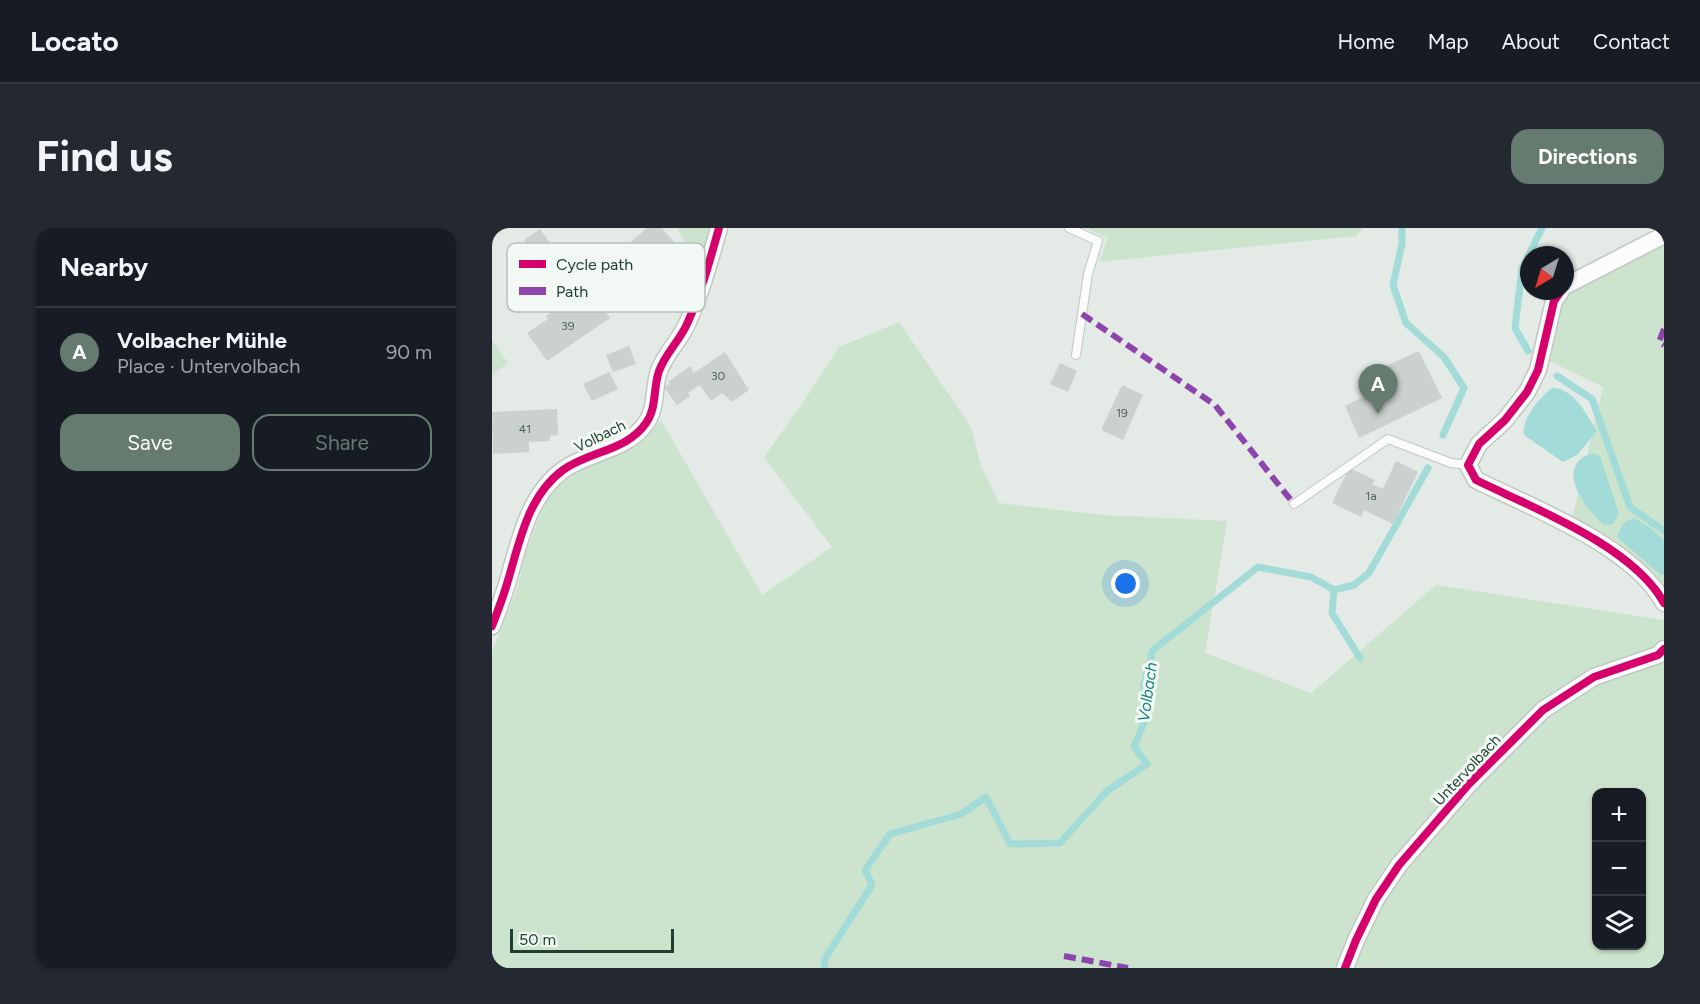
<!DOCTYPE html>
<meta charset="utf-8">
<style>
:root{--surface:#171b24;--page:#242831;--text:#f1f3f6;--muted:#9ea1a6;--line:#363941;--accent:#657b70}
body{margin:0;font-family:Figtree,sans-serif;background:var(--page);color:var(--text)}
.controls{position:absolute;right:18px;bottom:18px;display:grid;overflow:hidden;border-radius:12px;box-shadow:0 2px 4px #0004}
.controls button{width:54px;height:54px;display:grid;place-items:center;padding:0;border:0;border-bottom:2px solid var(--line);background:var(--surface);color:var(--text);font:30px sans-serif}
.compass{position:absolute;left:1028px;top:18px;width:54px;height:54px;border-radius:50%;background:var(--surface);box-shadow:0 2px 4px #0004;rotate:218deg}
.scale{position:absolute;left:18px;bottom:15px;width:164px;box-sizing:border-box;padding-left:6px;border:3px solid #203f31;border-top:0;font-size:16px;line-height:21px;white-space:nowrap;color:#203f31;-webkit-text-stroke:4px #f2f9f4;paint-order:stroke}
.you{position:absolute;left:634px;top:356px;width:21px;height:21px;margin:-15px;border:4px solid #fff;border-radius:50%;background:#1a73e8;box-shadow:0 0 0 9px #1a73e833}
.badge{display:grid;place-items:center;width:39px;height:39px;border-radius:50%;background:var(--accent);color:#fff;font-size:20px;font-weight:700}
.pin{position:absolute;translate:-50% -50px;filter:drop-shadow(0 2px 3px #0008)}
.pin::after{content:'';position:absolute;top:32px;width:21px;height:18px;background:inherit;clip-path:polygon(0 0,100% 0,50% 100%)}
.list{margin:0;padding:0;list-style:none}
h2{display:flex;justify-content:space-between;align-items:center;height:78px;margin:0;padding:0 24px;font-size:26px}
h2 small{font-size:20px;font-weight:400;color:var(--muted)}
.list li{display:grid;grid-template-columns:39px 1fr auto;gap:18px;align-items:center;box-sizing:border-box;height:90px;padding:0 24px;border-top:2px solid var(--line)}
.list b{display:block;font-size:22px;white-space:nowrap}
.list p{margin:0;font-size:20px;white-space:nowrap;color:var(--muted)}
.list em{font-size:20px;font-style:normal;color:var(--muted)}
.actions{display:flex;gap:12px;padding:18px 24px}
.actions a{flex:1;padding:14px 0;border:2px solid var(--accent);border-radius:18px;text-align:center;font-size:21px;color:var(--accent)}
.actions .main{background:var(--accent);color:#fff}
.icon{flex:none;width:33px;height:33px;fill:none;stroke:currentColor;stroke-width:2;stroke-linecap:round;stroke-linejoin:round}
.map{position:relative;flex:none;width:1172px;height:740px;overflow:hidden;border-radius:18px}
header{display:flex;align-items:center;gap:36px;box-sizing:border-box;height:84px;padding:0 30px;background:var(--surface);border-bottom:2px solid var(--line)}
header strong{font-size:28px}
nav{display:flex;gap:33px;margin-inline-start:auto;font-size:21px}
.intro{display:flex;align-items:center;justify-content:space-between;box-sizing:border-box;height:144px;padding:0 36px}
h1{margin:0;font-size:42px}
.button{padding:15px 27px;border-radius:18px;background:var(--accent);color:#fff;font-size:21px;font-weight:700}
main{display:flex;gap:36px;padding:0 36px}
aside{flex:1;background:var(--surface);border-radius:18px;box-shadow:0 2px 4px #0004}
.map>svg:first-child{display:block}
.green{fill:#cce4ce;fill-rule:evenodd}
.water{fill:#a2dbd8}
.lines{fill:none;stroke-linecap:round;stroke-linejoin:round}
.stream{stroke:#a2dbd8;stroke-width:7}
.building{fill:#cbd1ce}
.lane-casing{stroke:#c1c7c3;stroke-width:10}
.street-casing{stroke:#c1c7c3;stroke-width:19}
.lane{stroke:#fbfcfb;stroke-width:8}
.street{stroke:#fbfcfb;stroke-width:16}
.quiet{stroke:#8e44ad;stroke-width:6;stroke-dasharray:12 6;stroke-linecap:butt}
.cycleway-casing{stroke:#f2f9f4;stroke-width:11}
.cycleway{stroke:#d6006c;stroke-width:8}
.labels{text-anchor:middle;stroke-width:6;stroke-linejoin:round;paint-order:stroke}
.number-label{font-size:12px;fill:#4c6459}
.street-label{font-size:15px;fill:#203f31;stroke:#f2f9f4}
.water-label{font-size:16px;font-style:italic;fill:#167f7c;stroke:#f2f9f4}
.key{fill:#f2f9f4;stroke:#b3c1ba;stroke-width:1.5}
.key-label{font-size:16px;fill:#203f31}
</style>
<header>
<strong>Locato</strong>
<nav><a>Home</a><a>Map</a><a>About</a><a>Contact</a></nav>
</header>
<div class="intro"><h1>Find us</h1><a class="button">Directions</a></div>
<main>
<aside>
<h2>Nearby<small></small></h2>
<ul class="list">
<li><span class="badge">A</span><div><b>Volbacher Mühle</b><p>Place · Untervolbach</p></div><em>90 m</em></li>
</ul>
<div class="actions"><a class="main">Save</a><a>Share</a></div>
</aside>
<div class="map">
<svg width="1172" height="740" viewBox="0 0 1172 740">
<rect width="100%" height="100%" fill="#e4eae6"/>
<g class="green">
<path d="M185,0h35l-12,42z"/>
<path d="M594,0h278l-8,8 -257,26 9,-24z"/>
<path d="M1172,12v355l-92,-75 31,-133 -60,-29 23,-66z"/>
<path d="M407,94l72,105 10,39 18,37 105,12 123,6 -22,132 106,40 125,-108 228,35v348h-1172v-316l25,-63 9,-37 19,-49 7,-10 9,-9 22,-16 60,-28 18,-20 101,175 70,-48 -68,-90 40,-56 35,-54zM1104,564h46v154h-46z"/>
<path d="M0,112l16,23 -16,12z"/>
</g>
<g class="water">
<path d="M1060,160c22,0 35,27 45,43l-20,24 -14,7 -39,-27c-3,-16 16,-38 28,-47z"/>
<path d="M1102,225l6,3 19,58 -6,10 -9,1c-20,-16 -52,-62 -10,-72z"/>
<path d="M1142,290l15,9 15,13v35h-3l-44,-38c3,-10 7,-16 17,-19z"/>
</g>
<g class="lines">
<g class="stream">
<path d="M910,0v16l-9,41 13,38 38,34 20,31 -21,47"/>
<path d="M1036,123l-13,-23 7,-59 20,-41"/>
<path d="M1065,148l35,23 38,108 34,24"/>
<path d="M842,362l-2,23 28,45"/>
<path d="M333,740l-1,-8 48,-75 -7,-15 25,-36 71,-20 25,-17 24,47 50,-1 47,-52 40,-27 -13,-17 12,-29 -2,-33 9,-35 105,-83 53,10 23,13 20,-5 15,-12 59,-105"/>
</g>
</g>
<g class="building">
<path d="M155,0h15l16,19 -35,30 -23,-26z"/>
<path d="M48,1l10,14 -16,11 -10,-14z"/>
<path d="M94,55l24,35 -63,43 -20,-28 21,-14 -2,-3 9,-7 1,2 21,-14 -4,-5z"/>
<path d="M137,118l7,18 -23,8 -7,-17z"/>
<path d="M927,123l23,47 -83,40 -14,-32 24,-12 -5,-18z"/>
<path d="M233,124l24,38 -17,12 -10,-9 -11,8 -11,-16 -12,8 2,3 -13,9 -13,-18 6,-3 -2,-2 22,-16 4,7z"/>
<path d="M568,135l17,8 -9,21 -18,-8z"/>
<path d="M117,144l9,17 -26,12 -9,-17z"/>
<path d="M630,157l21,10 -20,45 -22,-10z"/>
<path d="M65,181l1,26 -8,1v5l-21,1v10l-36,2 -1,-42z"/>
<path d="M904,233l22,11 -25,52 -29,-14 -3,7 -29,-14 17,-35 26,12 -3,4 11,5z"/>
</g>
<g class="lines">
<defs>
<g id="lane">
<path d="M577,0l29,13 -10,33 -12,81"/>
<path d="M802,276l94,-65 63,24 17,2"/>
</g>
<g id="street">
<path d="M1073,58l99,-51"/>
<path d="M1069,63l-7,10 -16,69 -11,22 -22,28 -26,24 -11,21 8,15c57,28 157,66 188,123"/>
<path d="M0,398c5,-13 10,-26 14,-39 13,-41 20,-90 57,-117 26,-19 64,-19 83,-47 11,-15 7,-35 13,-52 6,-17 21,-31 28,-47 14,-31 23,-64 32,-96"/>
<path d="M853,740l11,-28 20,-41 23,-34 70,-81 74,-74 51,-33 64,-22 6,-6"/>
</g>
</defs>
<use href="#lane" class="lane-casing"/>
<use href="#street" class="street-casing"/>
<use href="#lane" class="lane"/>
<use href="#street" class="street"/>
<g class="quiet">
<path d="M590,86l133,91 79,99"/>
<path d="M1172,101l-5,13 5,3"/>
<path d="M572,728l64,12"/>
</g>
<defs>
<g id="cycleway">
<path d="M1069,63l-7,10 -16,69 -11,22 -22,28 -26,24 -11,21 8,15c57,28 157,66 188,123"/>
<path d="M0,398c5,-13 10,-26 14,-39 13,-41 20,-90 57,-117 26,-19 64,-19 83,-47 11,-15 7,-35 13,-52 6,-17 21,-31 28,-47 14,-31 23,-64 32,-96"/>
<path d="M853,740l11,-28 20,-41 23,-34 70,-81 74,-74 51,-33 64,-22 6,-6"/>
</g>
</defs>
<use href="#cycleway" class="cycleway-casing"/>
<use href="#cycleway" class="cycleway"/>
</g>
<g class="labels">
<g class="number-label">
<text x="76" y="102">39</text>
<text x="226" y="152">30</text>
<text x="630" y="189">19</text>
<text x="33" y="205">41</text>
<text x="879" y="272">1a</text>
</g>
<g class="street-label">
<text transform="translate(108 208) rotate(-26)" y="5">Volbach</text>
<text transform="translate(975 542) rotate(-47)" y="5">Untervolbach</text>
</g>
<g class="water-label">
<text transform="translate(655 464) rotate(-82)" y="6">Volbach</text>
</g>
</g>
<rect x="15" y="15" width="198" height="69" rx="9" class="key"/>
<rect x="27" y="32" width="27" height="8" fill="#d6006c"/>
<rect x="27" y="59" width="27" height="8" fill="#8e44ad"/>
<g class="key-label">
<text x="64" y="42">Cycle path</text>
<text x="64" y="69">Path</text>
</g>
</svg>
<div class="controls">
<button>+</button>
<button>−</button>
<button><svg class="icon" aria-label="layers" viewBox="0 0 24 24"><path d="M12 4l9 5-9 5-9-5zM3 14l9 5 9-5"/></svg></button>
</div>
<svg class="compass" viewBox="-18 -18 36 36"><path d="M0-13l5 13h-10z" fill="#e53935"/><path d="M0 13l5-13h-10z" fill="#9ea1a6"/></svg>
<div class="scale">50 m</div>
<div class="you"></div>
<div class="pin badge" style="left:886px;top:186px">A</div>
</div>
</main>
